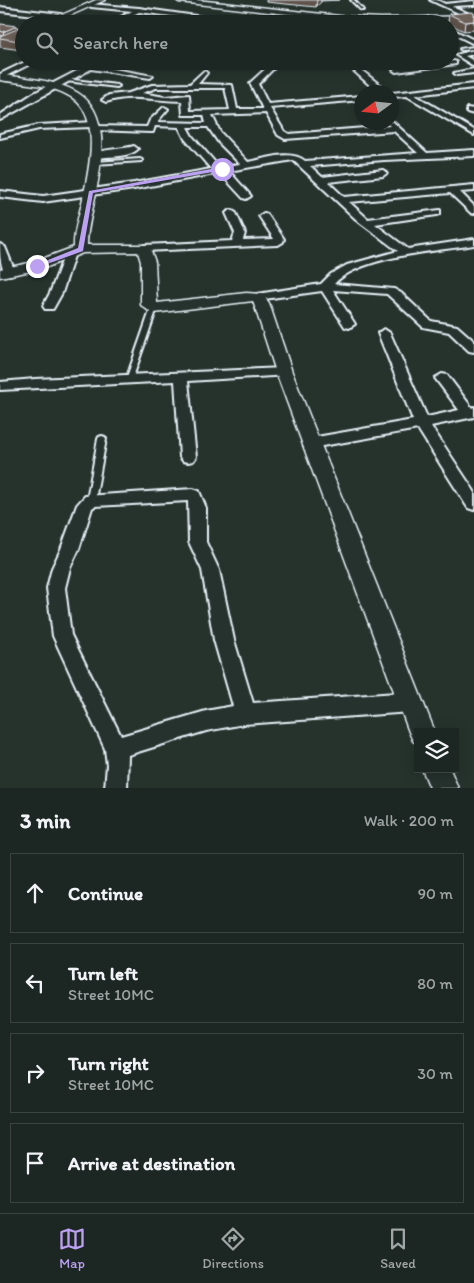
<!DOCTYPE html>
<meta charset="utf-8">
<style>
:root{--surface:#1c2622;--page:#29322f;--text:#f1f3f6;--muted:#a0a5a5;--line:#3a4340;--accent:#bca0f2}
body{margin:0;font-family:Itim,sans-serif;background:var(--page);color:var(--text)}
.controls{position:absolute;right:15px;bottom:15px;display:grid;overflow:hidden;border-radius:0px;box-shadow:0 2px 12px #0003}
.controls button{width:45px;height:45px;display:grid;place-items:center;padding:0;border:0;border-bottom:1px solid var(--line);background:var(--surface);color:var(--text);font:25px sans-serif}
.compass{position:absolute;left:354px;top:85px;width:45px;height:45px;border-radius:50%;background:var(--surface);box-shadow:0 2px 12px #0003;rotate:255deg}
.stop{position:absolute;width:15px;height:15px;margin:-11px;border:4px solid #bca0f2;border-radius:50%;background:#fff}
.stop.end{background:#bca0f2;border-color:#fff;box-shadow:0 1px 5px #0008}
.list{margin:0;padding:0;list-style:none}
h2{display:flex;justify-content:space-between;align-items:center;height:65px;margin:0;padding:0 20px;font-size:21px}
h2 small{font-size:16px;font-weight:400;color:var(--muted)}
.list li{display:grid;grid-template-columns:32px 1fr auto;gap:15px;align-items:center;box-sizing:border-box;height:80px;margin:0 10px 10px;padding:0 10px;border:1px solid var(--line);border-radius:0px}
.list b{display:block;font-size:19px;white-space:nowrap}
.list p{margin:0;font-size:16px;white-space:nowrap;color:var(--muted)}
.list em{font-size:16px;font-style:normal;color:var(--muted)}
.icon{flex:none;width:28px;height:28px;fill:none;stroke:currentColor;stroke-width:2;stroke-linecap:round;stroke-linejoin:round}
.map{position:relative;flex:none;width:474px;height:788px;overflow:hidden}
.search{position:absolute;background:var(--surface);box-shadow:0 2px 12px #0003;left:15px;right:15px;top:15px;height:55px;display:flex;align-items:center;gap:12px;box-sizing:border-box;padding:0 18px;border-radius:28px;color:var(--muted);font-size:19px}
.sheet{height:425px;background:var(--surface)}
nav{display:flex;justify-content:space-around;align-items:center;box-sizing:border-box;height:70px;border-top:1px solid var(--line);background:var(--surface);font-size:14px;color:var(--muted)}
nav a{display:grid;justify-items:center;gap:2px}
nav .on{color:var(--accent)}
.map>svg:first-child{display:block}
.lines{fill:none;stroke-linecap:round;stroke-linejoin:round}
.service-casing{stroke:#e8f1f8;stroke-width:4}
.minor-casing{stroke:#e8f1f8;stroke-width:4}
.tertiary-casing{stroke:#e8f1f8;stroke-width:3}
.service{fill:#26332d;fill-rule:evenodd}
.minor{fill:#26332d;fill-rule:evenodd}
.tertiary{fill:#26332d;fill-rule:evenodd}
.wall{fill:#5e534c;stroke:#e8f1f8}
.shaded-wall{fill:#4c443e;stroke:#e8f1f8}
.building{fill:#6d6158;stroke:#e8f1f8}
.route{fill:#bca0f2}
</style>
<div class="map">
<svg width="474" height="788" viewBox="0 0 474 788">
<rect width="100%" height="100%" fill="#26332d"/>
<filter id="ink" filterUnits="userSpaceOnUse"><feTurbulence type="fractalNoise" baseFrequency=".02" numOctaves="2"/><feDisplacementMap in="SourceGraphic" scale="10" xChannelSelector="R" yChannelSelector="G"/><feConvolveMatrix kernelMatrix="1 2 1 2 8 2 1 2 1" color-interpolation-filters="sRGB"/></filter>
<g filter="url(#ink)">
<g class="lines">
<defs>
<g id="service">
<path d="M351,0h3l9,10h-2z"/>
<path d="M474,47v2l-12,1 -2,-1z"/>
<path d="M65,79l52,6 2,1 -2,1 -51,-6z"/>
<path d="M140,159l2,1v1l-47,3 -2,-1 2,-1z"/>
<path d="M154,306l3,2 -25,72 -3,2h-2l-1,-2 25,-72z"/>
<path d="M102,436l3,1 1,2 -11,61 -1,2 -3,1 -3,-1 -1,-2 11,-61 1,-2z"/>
</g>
<g id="minor">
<path d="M430,0h7l8,4 29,-3v4l-22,1 22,10v4z"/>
<path d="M89,4l50,4 114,16h-19l-95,-12 -23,12h-8l24,-13 -41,-4z"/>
<path d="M0,7l61,7 3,2 -3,2 -61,-7z"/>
<path d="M428,17l12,6 1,1h-8l-7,-4z"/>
<path d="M450,28l24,12v4l-24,-12z"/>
<path d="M474,50v4l-9,2 9,5v5l-18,-11z"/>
<path d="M27,61h9l-36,18v-5z"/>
<path d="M96,61h8l-7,5 56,10 -3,2 -59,-9 -91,51v-5l34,-22z"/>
<path d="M274,61h7l-23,23 10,20 94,-8v4l-92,8 14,23 5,3 101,-8 -3,-3 5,-1v-1l35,32 47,-3v6l-90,4 -74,6 12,11 61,-7 4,3 -4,3 -55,6 16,15 130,-12v6l-14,1 14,14v8l-3,-1 -21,-20 -101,9 19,17 72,-9v4l-3,1 -62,9 33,25 66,-10v6c-36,6 -115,11 -140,39l60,5 7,4 30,28 26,5 17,15v11l-5,-1 -20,-19 -26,-5 -36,-33 -54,-4 22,34 -6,4 -4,-1 -23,-36 -65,9 -4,-1 -2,-2 6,-3 64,-10 10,-10 16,-9 51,-14 -40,-30 -65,-61 -64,11 22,25 -5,3 -3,-1 -23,-25 -86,16 -91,13 -43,-5v-6l43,5 91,-13 77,-14 -26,-30 -6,-12 -24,-1 -2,6h-3l-56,-2h-3v-3l-52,2 -39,9v-4l39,-9 55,-3h3v4l50,1 3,-7 14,-13 4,2 -11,13 49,1 -2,-8h-21l-1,-14c-26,0 -51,-8 -76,1l-4,-2 7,-5 20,-2 23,-8 38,-1 14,-13 3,2 -9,11 34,1 5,24h26l-13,-26zM156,88h69l5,22 -40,1 -1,-16 -24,2 -23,-4zM266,113l12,22 7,4 109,-8 24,22 -113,8c-15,-12 -39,-2 -57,1l-28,-30 -8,-17zM187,127h21l11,16 21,21 -21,3 -27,-31z"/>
<path d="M283,61h28l12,3 -3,2z"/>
<path d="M343,61h7l30,24v4h-6z"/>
<path d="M454,61l2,1v2l-60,8 -3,-2 3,-2z"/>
<path d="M474,69v4l-17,2 -3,-2z"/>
<path d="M474,84v4l-59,7 59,35v5l-67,-39 -15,1v-4z"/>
<path d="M467,108l7,1v5l-7,-2z"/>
<path d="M134,146l4,3c-10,9 -29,7 -42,9l-4,-3c10,-7 30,-5 42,-9z"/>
<path d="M231,210l5,3 9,20 -2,7 31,-1 -15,-23 5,-3 3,1 17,25 -1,3 -5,3 -134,6 -5,-3 5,-3 88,-4 3,-8 -9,-20z"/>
<path d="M0,244l5,3 10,25 -2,2 -4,1c-9,-3 -9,-21 -9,-31z"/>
<path d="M69,253l5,3 -12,37 -9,16h-8l-2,-3 7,-13 14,-37z"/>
<path d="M384,329l6,4 37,84 32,-7 -24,-32 7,-4 5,1 25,33 2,-1v10l-43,9 43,65v19l-6,-2 -50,-79 -107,19 -5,-1 -2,-4 2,-4 5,-1 102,-18 -35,-87z"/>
<path d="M284,368l5,1 2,3 -2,3 -101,6 8,76 -3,4 -5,1 -5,-1 -3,-4 -5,-76 -175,9v-8l35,-3z"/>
<path d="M193,489l6,2 7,17v34l13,28 15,70 19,63 158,-11 7,3 3,7 -3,7 -7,3 -167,12 -38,7 -78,24 -1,33h-22l2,-23 -2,-16 -52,-113 -6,-48 5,-20 9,-19 16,-44 8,-9zM188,501l1,41 13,28 12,70 19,66 -27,5 -85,25 -50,-101 -6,-47 5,-20 9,-19 13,-41 3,-2z"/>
</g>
<g id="tertiary">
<path d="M96,0h9l-54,24h-10z"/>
<path d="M176,0h21l143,16 41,2 93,-2v4l-93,2 -41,-2 -161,-18z"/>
<path d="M0,74c25,5 56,5 78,19 32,20 24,68 18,99 -3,18 -9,35 -9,53h62l6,17 2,41 89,-10 16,1 7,9 23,69 143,360h-17v12l-5,-3 -4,-9 -133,-360 -23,-71 -99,12 -5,-2 -8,-6v-43l-3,-10 -55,1 -41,16 -42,8v-8l34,-7 40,-15c-1,-16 6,-33 9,-49 6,-29 19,-82 -12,-101 -20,-13 -48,-13 -71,-17z"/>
<path d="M422,769h28l8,19h-28z"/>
</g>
</defs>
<use href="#service" class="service-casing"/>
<use href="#minor" class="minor-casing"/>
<use href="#tertiary" class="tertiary-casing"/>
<use href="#service" class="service"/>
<use href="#minor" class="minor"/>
<use href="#tertiary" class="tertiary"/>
</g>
<g class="wall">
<path d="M266,0h74l-19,1v1l-5,5 -50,-5z"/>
<path d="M474,13l-10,18 -16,-8 1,-9z"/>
<path d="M0,24l17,5 7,-2v22l-3,1 -21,-3z"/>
</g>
<g class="shaded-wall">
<path d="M317,0h4v2l-5,5z"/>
<path d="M474,21v9l-10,1 1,-9z"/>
<path d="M17,26l1,6 -13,6 -2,-6z"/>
<path d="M24,39v10l-3,1 -2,-9z"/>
</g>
<g class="building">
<path d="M472,12l2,1v8l-9,1 -16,-8z"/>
<path d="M0,24h1l16,2 -14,6 -3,-1z"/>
<path d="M22,27h2v12l-5,2 -19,-3v-2z"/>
</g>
</g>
<path class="route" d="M222,167l2,3 -131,23 -10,58 -44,16 -6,-1 45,-18 11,-57z"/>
</svg>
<div class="controls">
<button><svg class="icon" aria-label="layers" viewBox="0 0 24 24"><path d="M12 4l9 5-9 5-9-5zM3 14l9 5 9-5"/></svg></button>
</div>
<svg class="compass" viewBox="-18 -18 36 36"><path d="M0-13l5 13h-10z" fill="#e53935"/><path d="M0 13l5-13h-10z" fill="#a0a5a5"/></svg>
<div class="stop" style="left:222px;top:169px"></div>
<div class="stop end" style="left:37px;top:266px"></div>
<div class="search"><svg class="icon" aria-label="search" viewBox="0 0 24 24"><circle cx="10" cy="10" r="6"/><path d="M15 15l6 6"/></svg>Search here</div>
</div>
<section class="sheet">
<h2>3 min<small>Walk · 200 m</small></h2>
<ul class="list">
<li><svg class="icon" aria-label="ahead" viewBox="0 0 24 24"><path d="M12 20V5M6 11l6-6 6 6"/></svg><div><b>Continue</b></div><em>90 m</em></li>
<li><svg class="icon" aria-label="left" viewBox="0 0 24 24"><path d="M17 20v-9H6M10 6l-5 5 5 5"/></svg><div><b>Turn left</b><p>Street 10MC</p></div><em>80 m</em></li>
<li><svg class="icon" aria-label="right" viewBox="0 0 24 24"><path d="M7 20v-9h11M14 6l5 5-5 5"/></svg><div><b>Turn right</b><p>Street 10MC</p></div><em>30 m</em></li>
<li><svg class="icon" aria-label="arrive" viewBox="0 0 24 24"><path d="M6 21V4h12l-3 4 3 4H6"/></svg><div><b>Arrive at destination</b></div></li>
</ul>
</section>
<nav>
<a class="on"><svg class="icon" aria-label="map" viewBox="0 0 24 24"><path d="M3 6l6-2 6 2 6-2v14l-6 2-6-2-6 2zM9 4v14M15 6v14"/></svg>Map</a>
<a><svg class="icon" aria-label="directions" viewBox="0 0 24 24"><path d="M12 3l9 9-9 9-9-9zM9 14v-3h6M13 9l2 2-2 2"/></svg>Directions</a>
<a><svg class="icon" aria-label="saved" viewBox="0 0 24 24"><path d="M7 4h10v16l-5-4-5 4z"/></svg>Saved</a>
</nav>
